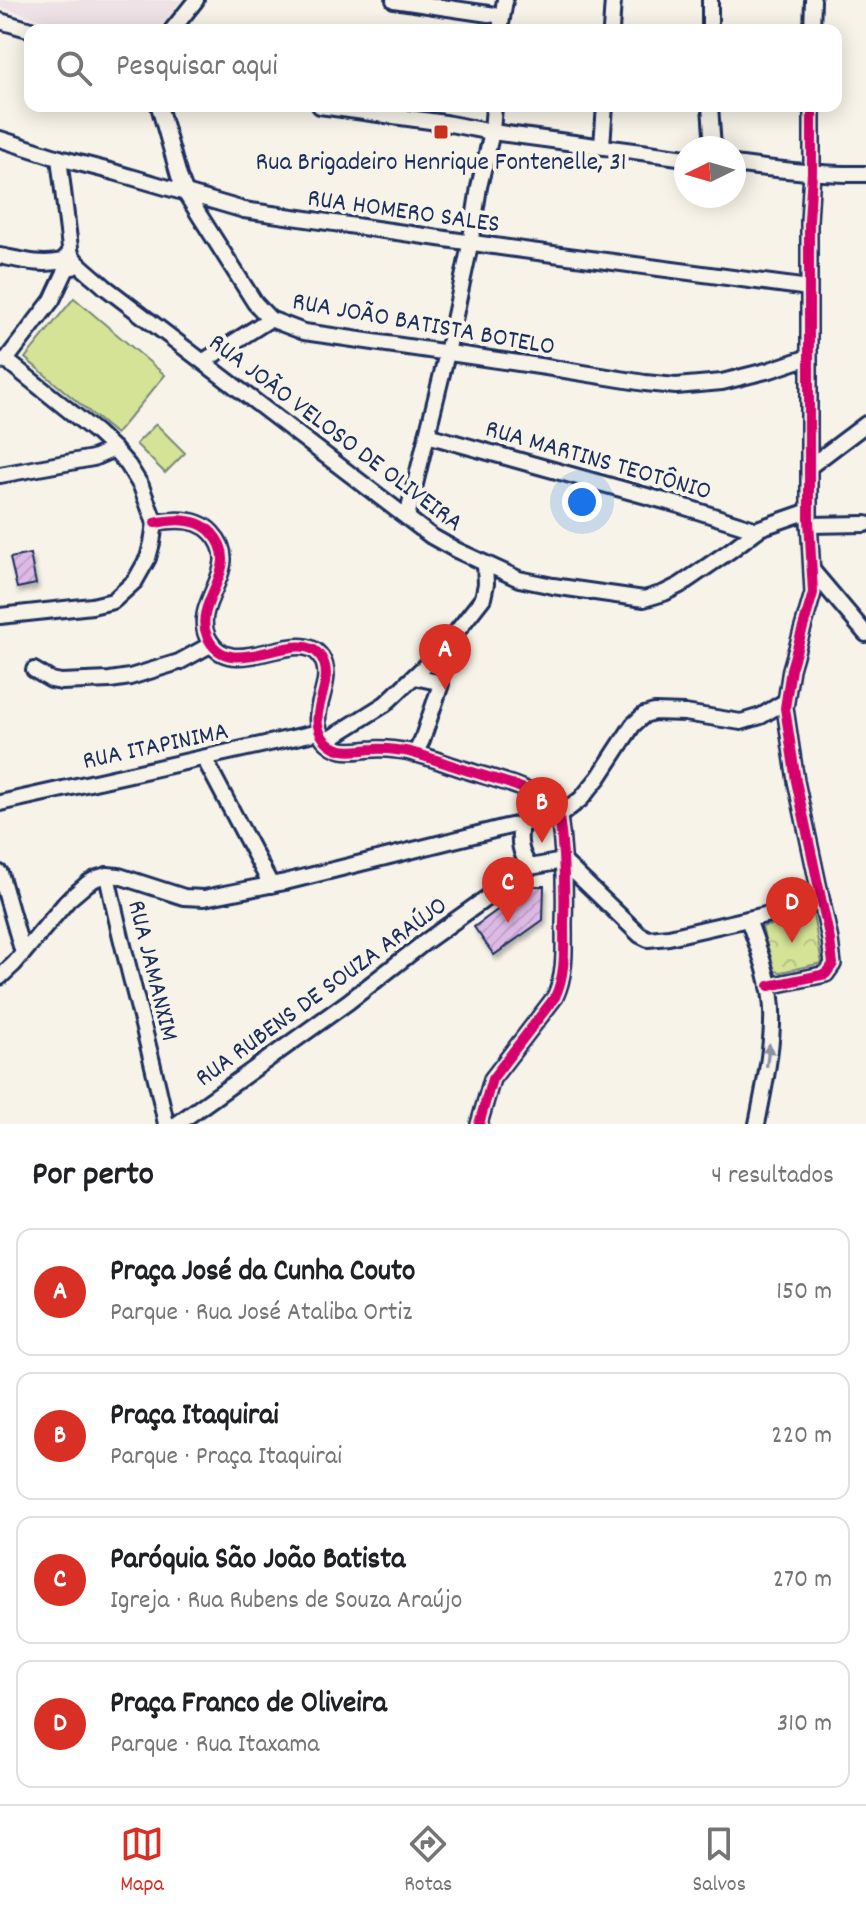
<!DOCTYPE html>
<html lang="pt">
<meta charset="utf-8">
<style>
:root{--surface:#fff;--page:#f6f6f6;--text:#202124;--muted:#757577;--line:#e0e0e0;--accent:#d93025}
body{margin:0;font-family:Dekko,sans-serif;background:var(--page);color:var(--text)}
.compass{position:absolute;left:674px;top:136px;width:72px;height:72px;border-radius:50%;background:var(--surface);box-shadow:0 4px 20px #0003;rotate:265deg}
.you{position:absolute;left:582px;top:502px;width:28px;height:28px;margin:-20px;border:6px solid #fff;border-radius:50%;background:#1a73e8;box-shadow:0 0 0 12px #1a73e833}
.badge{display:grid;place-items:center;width:52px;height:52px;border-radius:50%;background:var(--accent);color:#fff;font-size:26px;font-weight:700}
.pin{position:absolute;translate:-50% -66px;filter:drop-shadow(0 2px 4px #0008)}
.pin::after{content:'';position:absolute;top:42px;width:28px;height:24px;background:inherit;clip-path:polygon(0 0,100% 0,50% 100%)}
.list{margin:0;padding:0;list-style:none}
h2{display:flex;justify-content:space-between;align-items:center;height:104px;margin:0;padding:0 32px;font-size:34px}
h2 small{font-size:26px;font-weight:400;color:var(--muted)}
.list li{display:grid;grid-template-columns:52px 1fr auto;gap:24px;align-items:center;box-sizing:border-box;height:128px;margin:0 16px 16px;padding:0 16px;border:2px solid var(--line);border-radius:16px}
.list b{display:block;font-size:30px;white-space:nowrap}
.list p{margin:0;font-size:26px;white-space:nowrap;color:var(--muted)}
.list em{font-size:26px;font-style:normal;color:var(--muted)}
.icon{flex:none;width:44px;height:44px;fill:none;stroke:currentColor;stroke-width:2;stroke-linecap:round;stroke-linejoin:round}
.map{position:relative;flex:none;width:866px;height:1124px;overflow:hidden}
.search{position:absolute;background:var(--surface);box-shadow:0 4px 20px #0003;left:24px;right:24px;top:24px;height:88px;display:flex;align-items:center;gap:20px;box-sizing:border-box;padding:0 28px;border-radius:16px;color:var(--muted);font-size:30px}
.sheet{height:680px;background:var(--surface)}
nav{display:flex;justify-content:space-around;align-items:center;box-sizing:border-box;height:112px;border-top:2px solid var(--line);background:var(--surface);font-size:22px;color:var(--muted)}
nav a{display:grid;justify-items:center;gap:4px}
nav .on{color:var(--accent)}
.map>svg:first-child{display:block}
.built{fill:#efe2e7}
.grass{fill:#d4e396;stroke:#78897a;stroke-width:2}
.park{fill:url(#park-crowns);stroke:#78897a;stroke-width:2}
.building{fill:url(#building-hatch);stroke:#1b2f5e;stroke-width:2;filter:url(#shadow)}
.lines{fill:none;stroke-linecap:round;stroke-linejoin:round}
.minor-casing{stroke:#1b2f5e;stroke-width:20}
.minor{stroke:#f7f3e8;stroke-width:14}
.cycleway-casing{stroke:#f7f3e8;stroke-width:15}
.cycleway{stroke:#d6006c;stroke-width:10}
.oneway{fill:#8991a3}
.poi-dot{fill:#c8321e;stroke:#f7f3e8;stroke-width:3}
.labels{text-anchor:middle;stroke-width:8;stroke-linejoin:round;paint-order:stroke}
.poi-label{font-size:26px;fill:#1b2f5e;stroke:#f7f3e8}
.street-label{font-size:26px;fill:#1b2f5e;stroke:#f7f3e8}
</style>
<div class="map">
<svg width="866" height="1124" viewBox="0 0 866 1124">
<defs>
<pattern id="park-crowns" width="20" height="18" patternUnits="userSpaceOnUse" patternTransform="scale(2)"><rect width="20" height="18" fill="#d4e396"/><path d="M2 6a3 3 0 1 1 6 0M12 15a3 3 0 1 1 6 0" fill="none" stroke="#b5c384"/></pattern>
<pattern id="building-hatch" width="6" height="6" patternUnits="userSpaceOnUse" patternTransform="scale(2)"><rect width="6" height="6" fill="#ddbae5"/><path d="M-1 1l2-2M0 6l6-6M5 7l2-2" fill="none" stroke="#bda0c7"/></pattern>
<filter id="shadow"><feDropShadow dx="2.5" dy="4.5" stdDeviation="2" flood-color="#0004"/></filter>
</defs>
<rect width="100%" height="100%" fill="#f7f3e8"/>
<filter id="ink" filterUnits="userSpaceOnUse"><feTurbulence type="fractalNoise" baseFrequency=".0125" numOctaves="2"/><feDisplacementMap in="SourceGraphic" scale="16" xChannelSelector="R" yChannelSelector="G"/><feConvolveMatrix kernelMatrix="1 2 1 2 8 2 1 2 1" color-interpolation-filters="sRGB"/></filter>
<g filter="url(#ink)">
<path class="built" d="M0,0h182l-24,30h-85l-73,-23z"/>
<g class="grass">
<path d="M74,298l91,77 -49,59 -91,-76z"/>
<path d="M156,424l29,29 -20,20 -29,-29z"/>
</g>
<path class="park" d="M813,915l9,48 -41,9 -8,-1 -11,-44z"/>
<g class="building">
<path d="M30,554l6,30 -19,4 -7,-30z"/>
<path d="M530,886h14l-1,34 -49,35 -20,-28z"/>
</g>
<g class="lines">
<defs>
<g id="minor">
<path d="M394,0l108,16"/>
<path d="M710,0v30"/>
<path d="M0,21l31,9"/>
<path d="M172,30l24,-30"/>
<path d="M500,30l5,-30"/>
<path d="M611,30l2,-30"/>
<path d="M812,30l1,-30"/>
<path d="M159,106l20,70 7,18 69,109 15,16 34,13 35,5 207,30 99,16 31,3 46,-4 48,-12 39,-13"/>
<path d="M320,106l125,17 47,9 194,26"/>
<path d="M710,106l3,42"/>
<path d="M0,139l59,19 55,14 130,38 264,38 301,40"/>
<path d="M602,145l3,-39"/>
<path d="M59,158l12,98"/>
<path d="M734,164c44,6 88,11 132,10"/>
<path d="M0,256c21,4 41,10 62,5"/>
<path d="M75,262l-2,5 -5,1 -5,-3 -1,-4 5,-5 6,1c4,8 24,22 32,30l326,249 25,14 63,29 34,7 91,13 20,-6 16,-8 51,-35 29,-22 49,-17"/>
<path d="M6,360l46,-60 15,-32"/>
<path d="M0,361l6,-1 91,73 17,16 14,16 13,21 14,37 -3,20 -4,15 -13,23 -22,20 -21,5 -92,10"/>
<path d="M204,361l66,-42"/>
<path d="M427,435l252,70 78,25"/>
<path d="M809,467l57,-43"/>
<path d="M0,475l93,-17 21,-9"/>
<path d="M407,517l40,-164 23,-108 9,-58 13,-55 2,-26"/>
<path d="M155,523c19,-4 43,-5 57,10 33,35 -20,68 -5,103 22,51 92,-13 114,21 17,26 -17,57 3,82 15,17 30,11 50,10 10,-1 21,1 31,2 19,4 39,12 58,18 26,9 57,15 80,30 7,4 12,10 16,17 5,35 6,72 5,107 0,26 2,51 -9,74l-63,82 -13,45"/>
<path d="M809,525l57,-1"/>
<path d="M812,570l54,64"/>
<path d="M34,670l17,10 10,2 49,-2 20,-3 49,-15 33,-18"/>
<path d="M414,677l24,5 3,2 -19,56 -7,14"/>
<path d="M326,741l59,-37 58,-55 40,-51 3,-14 -1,-20"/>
<path d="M204,758l67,127"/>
<path d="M0,803l319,-71"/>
<path d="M521,824c-3,17 -1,30 9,43"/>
<path d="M563,861l77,74 8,4 21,-2 153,-35"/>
<path d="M0,873l23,80"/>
<path d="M107,875c17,84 42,165 59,249"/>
<path d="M748,919c9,26 20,53 23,79 5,35 -7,91 -14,126"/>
<path d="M0,977l14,-13 54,-64 20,-17 9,-5 10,-3 12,1 65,21 20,1 81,-16 221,-55 53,-11 22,-17 18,-22 34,-52 11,-10 10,-3 31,1 56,9 20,-6 25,-15"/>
<path d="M769,986l57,-12 7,-10 -3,-24 -34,-159 -11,-73 6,-39 22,-76 -4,-73v-299l3,-49v-66"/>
<path d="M177,1124l171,-122 77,-60 105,-75 33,-6"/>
</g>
</defs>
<use href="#minor" class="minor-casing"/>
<use href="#minor" class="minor"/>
<defs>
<g id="cycleway">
<path d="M155,523c19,-4 43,-5 57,10 33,35 -20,68 -5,103 22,51 92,-13 114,21 17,26 -17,57 3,82 15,17 30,11 50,10 10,-1 21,1 31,2 19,4 39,12 58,18 26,9 57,15 80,30 7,4 12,10 16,17 5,35 6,72 5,107 0,26 2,51 -9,74l-63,82 -13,45"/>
<path d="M769,986l57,-12 7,-10 -3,-24 -34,-159 -11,-73 6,-39 22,-76 -4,-73v-299l3,-49v-66"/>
</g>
</defs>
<use href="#cycleway" class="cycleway-casing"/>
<use href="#cycleway" class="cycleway"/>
</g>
<defs><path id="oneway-solid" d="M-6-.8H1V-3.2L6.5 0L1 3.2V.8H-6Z" transform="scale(2)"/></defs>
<use class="oneway" href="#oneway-solid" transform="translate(768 1055) rotate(-83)"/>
</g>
<rect class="poi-dot" x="433" y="124" width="16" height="16" rx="4"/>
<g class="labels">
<g class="poi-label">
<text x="441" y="169">Rua Brigadeiro Henrique Fontenelle, 31</text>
</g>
<g class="street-label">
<text transform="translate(404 209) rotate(8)" y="9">RUA HOMERO SALES</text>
<text transform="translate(424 322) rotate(10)" y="9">RUA JOÃO BATISTA BOTELO</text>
<text transform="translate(337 431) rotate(37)" y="9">RUA JOÃO VELOSO DE OLIVEIRA</text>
<text transform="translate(599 458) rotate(16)" y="9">RUA MARTINS TEOTÔNIO</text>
<text transform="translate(155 744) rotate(-12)" y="9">RUA ITAPINIMA</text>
<text transform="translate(155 970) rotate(76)" y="9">RUA JAMANXIM</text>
<text transform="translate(320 990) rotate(-36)" y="9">RUA RUBENS DE SOUZA ARAÚJO</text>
</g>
</g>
</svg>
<svg class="compass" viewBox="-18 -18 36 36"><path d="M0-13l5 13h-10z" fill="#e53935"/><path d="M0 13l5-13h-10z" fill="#757577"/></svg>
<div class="you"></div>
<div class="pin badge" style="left:445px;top:690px">A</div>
<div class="pin badge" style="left:542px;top:843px">B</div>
<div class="pin badge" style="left:508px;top:923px">C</div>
<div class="pin badge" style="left:792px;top:943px">D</div>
<div class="search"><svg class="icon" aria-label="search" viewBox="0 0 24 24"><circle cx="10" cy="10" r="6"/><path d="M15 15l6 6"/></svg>Pesquisar aqui</div>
</div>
<section class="sheet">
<h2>Por perto<small>4 resultados</small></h2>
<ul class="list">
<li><span class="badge">A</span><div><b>Praça José da Cunha Couto</b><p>Parque · Rua José Ataliba Ortiz</p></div><em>150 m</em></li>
<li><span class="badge">B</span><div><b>Praça Itaquirai</b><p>Parque · Praça Itaquirai</p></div><em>220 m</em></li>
<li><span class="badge">C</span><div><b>Paróquia São João Batista</b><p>Igreja · Rua Rubens de Souza Araújo</p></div><em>270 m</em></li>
<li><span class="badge">D</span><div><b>Praça Franco de Oliveira</b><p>Parque · Rua Itaxama</p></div><em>310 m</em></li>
</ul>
</section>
<nav>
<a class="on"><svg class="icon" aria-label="map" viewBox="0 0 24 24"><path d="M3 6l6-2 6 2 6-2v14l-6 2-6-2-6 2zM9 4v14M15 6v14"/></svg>Mapa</a>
<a><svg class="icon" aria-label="directions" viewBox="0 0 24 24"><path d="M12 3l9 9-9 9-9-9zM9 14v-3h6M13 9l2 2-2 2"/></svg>Rotas</a>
<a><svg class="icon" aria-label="saved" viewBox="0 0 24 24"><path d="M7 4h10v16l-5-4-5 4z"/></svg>Salvos</a>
</nav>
